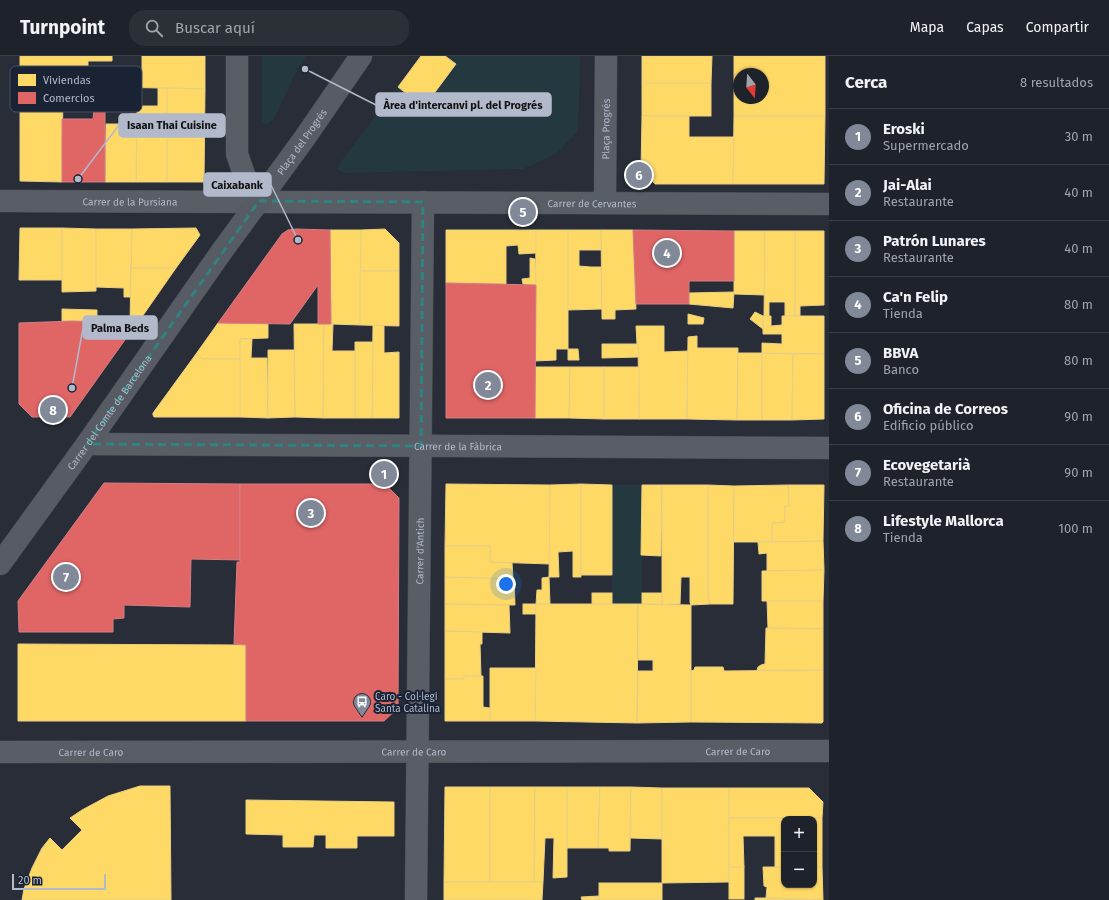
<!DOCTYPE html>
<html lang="es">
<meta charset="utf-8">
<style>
:root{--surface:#1e222a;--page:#2b2f36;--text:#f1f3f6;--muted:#a1a4a8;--line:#3c3f47;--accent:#818897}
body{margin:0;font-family:"Fira Sans",sans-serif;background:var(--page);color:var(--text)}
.controls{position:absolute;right:12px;bottom:12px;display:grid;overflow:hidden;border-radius:8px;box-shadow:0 1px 3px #0004}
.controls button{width:36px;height:36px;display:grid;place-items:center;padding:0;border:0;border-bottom:1px solid var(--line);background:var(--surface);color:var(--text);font:20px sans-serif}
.compass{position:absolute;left:733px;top:12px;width:36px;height:36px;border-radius:50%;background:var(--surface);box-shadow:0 1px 3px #0004;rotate:163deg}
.scale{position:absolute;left:12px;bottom:10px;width:94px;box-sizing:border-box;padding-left:4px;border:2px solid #b1b9ca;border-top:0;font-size:11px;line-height:14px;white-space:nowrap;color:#b1b9ca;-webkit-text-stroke:3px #1a2334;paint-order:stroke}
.you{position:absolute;left:506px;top:528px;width:14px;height:14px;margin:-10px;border:3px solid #fff;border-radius:50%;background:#1a73e8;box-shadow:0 0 0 6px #1a73e833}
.badge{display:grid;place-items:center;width:26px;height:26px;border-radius:50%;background:var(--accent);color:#fff;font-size:13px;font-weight:700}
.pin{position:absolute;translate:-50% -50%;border:2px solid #fff;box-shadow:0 1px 4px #0006}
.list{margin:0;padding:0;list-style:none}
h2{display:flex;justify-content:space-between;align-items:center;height:52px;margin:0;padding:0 16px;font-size:17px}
h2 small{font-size:13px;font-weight:400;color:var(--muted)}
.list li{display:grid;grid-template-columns:26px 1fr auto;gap:12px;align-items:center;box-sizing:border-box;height:56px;padding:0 16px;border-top:1px solid var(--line)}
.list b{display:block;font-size:15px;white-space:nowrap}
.list p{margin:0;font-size:13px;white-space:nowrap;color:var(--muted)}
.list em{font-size:13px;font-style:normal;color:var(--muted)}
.icon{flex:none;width:22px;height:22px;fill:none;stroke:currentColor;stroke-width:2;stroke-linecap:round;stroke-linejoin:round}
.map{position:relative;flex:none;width:829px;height:844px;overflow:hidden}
header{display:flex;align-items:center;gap:24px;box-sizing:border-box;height:56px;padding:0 20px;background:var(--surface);border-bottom:1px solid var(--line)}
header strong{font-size:19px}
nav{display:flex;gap:22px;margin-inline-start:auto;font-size:14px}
.search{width:280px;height:36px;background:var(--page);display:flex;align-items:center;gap:10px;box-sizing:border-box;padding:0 14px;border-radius:16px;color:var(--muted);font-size:15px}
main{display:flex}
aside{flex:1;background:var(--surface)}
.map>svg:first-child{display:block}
.green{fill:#24383f}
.homes{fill:#ffd966;stroke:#e8cf84;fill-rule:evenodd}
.shops{fill:#e06666;stroke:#d27f84}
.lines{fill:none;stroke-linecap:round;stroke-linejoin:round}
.street-casing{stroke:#444951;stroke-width:23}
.secondary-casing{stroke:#444951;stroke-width:23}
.street{stroke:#585d66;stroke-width:22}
.secondary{stroke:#575b64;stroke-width:22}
.marked{fill:none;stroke:#2f8380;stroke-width:3;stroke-dasharray:8 5;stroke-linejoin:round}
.labels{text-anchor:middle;stroke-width:4;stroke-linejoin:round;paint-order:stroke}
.street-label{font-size:10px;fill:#b1b9ca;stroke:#1a2334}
.poi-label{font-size:10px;fill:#b1b9ca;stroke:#1a2334;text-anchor:start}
.key{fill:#1a2334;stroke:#475061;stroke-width:1}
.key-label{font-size:11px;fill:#b1b9ca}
.leader{fill:none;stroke:#b1b9ca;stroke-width:1.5}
.callout-dot{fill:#b1b9ca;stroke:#1a2334;stroke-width:1.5}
.callout{fill:#b1b9ca;stroke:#b1b9ca;stroke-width:1.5}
.callout-label{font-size:11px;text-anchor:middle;font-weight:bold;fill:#111}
</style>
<header>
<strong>Turnpoint</strong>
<div class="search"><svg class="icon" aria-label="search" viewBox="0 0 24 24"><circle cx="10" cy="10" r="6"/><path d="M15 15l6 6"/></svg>Buscar aquí</div>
<nav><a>Mapa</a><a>Capas</a><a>Compartir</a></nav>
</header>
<main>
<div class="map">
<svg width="829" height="844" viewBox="0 0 829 844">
<rect width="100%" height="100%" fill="#282d38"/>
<g class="green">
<path d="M262,0h44l-8,12 -24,51 -8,6 -4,-3z"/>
<path d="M421,0h159l-1,51 -2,25 -21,22 -33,15 -178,4 -7,-3 1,-6z"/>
<rect x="612" y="429" width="30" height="119"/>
</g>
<g class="homes">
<path d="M20,0h92v5h-24v18h25v8h-93z"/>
<path d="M142,0h63v33l-92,-2v-8l29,1z"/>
<path d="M421,0h24l11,8 -32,43 -26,-20z"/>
<path d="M642,0h70l-1,27h-69z"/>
<path d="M734,0h91v60h-91zM739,18h24v24h-24z"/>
<rect x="642" y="27" width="69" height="33"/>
<path d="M20,31h43l-1,95 -42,-1z"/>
<path d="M158,32h9v94h-31l1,-76h21z"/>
<path d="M167,32l38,1 -1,93h-37z"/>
<path d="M129,58h8l-1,68h-31l1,-58h23z"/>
<path d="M642,60h47v21h45l-1,47h-78l-14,-14z"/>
<path d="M734,60h91l-1,68h-91z"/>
<path d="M20,172h42v52h-43z"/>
<path d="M62,172l34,1v62l-34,1z"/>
<path d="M196,172l4,7 -24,33h-45l1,-39z"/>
<path d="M96,173h36l-2,68h-6v-9l-28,-1z"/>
<path d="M385,173l14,14v28h-39l1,-41z"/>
<path d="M330,174h31l-1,95 -29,-1z"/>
<path d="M446,174h90v23l-17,1 -1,-9 -12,1v38l-60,-1z"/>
<path d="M536,174h32v119h-12v11l-21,1z"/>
<path d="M568,174h33v20h-22v16l12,1h10l1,42 -34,1z"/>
<path d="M601,174h32l3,79 -21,1v9h-13z"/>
<path d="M734,175h31l-1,64 -30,-1z"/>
<path d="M765,175h30v85h-10v-14h-16v14h-5z"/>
<path d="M795,175h29v74l-24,1v10h-5z"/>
<path d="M530,202l5,1 1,26 -13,-1 -1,-5 8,-1z"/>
<path d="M131,212h45l-39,56 -7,-1z"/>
<path d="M360,215h39v55l-39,-1z"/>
<path d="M734,236l-1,16 -44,-4v-11z"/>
<path d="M62,253l35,1v12l-35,-1z"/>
<path d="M755,256l8,4v13l-13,-10z"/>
<path d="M688,258l16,4 -1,6h-15z"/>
<path d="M763,260h8v10l11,-1v-9h42v38l-62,-1v-10l20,1v-10h-19z"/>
<path d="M218,267l50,1v14l-28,1v20h-37l-7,-5z"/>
<path d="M294,268h30l-1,94 -28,-1z"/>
<path d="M324,268h9l-1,27h23v67h-32z"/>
<path d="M373,269l11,1v27l15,-1v66h-27z"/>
<path d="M636,270h28v26l24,-1 -1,68h-48l-1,-75h-1z"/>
<path d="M697,280v12h41l-1,72 -50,-1 1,-82z"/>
<path d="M240,283h12l-1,19h16l1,60 -28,-1z"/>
<path d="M355,286h18l-1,76h-17z"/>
<path d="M602,288h36l1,13 -37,1z"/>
<path d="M568,293h10l1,11h-11z"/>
<path d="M268,294h26l1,67 -27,1z"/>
<path d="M738,297h24v67h-25z"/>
<path d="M762,297l31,1 -1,66h-30z"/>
<path d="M196,298l7,5h37v58h-86l-1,-2v-2z"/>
<path d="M793,298h31v65l-32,1z"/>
<path d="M535,311h35l-1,51h-34z"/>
<path d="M570,311h34v52l-35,-1z"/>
<rect x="604" y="311" width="35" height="52"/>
<path d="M446,428l104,1v79l-60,-2v-16h-45z"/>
<path d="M581,428v93h-8v-26l-15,1 1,25h-10l1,-92z"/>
<path d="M581,428l31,1v90h-31z"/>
<path d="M642,429h20l-1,71 -20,-1z"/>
<path d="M662,429h46v111l2,8 -19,1 -1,-3v-25h-9l-1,27h-18z"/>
<path d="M708,429l26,1 -1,118h-23l-2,-8z"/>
<path d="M788,429h36l-1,56 -51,1v-19l12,-1 1,-16h4z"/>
<path d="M788,429l1,21h-4l-1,16 -12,1v19h-38v-56z"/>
<path d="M823,485l1,29 -57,1v-18l-8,1 -1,-12z"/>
<path d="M445,490h45v16l22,1 1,16 -68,-2z"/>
<path d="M824,514l-1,31h-61v-30z"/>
<path d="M445,521l69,2 1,26 -70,-1z"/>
<path d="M549,521l1,27h-14l1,-14h5v-12z"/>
<rect x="592" y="537" width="20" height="11"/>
<rect x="642" y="537" width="20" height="11"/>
<path d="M767,545h56v28l-55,-1z"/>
<path d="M445,548l64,1 1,28 -65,-2z"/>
<rect x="523" y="548" width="13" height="10"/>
<path d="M536,548h102l-1,119 -102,-2z"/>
<path d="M638,548l53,1v117l-54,1 1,-52h15v-11h-15z"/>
<path d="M766,572l57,1v41h-66l1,-3 3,-2 4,-1z"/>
<path d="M445,575l37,1v12h-2l1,32h-17v3h-19z"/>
<path d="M18,588l228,1v76h-228z"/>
<path d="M695,611h28l1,4 99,-1v52l-1,1 -131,-1v-51l3,-1z"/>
<path d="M490,612h46l-1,53h-45z"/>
<path d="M464,620h19v31l7,1v13h-45v-42h19z"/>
<path d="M140,730h30l1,114h-149l2,-11 8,-21 10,-20 8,-10 12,12 20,-20 -12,-12 12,-8 26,-14z"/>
<path d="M445,731h45v95h-46z"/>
<path d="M490,731h45l-1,95h-44z"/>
<path d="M535,731h32v90l-14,1 1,-40h-9l-2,44h-9z"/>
<path d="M567,731h33l-2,61h-31z"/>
<path d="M600,731h31l-1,64h-21v-3h-11z"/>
<path d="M631,731l31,1v51l-32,-1z"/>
<path d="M662,732h67v94l-67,1z"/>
<path d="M729,732h80l14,14 -1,16h-93z"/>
<path d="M246,744l148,2v34h-37v12h-31v-13h-12l-1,12h-30v-12l-37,-1z"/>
<path d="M729,762h93v49h-8v-48h-30v48h-9v-31h-32l1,31h-15z"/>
<rect x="729" y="811" width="15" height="32"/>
<path d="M763,811h21v18h30v-18h8l1,33 -57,-2 1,-11 -3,-1z"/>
<path d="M444,826h99l-1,18h-98z"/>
<rect x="599" y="827" width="63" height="17"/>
<path d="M599,840v4h-17l-1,-3z"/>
<path d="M755,842h11l51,2h-62z"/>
</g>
<g class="shops">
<path d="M97,32h8v94h-43v-63h31l1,-9h4z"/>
<path d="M296,173l34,1 1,94h-13v-39l-28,39 -72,-1 64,-89 6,-4z"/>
<path d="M633,174l101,1v50h-45v23h-53z"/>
<path d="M446,227l90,2 -1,133h-89z"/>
<path d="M73,265l64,2 -67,94h-38l-13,-13v-81z"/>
<path d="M104,427l136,1v76l-49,-1 -1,48 -66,-2v13l-11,1v13h-94l-1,-31z"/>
<path d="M240,428h145l14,14 -1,210 -14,13h-138v-76l-12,-1 3,-82h3z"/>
</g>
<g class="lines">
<defs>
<g id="street">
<path d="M237,0v98l8,23 14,24"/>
<path id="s1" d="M0,145l829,3"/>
<path id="s2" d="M605,147l1,-147"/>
<path id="s3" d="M87,388l742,4"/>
<path id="s4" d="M0,696l829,-1"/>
<path id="s5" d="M416,844l7,-698"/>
</g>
<g id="secondary">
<path id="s6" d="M0,508l87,-120 135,-193 82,-112 57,-83"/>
</g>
</defs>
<use href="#street" class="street-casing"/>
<use href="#secondary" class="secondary-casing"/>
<use href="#street" class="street"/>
<use href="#secondary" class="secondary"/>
</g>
<path class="marked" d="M259,145l164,1 -2,244 -334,-2z"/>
<defs>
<symbol id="bus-pin" viewBox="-11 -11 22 30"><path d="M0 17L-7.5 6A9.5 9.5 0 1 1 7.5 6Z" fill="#818897" stroke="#1a2334"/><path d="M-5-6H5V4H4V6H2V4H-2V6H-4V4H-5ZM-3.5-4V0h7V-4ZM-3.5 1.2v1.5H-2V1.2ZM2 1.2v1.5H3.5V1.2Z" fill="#fff"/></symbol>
</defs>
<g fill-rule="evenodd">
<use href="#bus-pin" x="352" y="636" width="20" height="27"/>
</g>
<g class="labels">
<g class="street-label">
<text dy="4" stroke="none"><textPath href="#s2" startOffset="74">Plaça Progrés</textPath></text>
<text dy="4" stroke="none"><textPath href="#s6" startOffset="519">Plaça del Progrés</textPath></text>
<text dy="4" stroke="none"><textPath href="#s1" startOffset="130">Carrer de la Pursiana</textPath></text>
<text dy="4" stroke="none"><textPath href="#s1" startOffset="592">Carrer de Cervantes</textPath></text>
<text dy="4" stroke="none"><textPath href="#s6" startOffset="187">Carrer del Comte de Barcelona</textPath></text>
<text dy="4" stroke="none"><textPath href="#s3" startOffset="371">Carrer de la Fàbrica</textPath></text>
<text dy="4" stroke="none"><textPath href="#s5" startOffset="349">Carrer d'Antich</textPath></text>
<text dy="4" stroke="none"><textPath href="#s4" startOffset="414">Carrer de Caro</textPath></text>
<text dy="4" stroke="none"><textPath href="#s4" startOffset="738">Carrer de Caro</textPath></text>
<text dy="4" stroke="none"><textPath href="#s4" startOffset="91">Carrer de Caro</textPath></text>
</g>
<g class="poi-label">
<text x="375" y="644">Caro - Col·legi<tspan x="375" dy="12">Santa Catalina</tspan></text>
</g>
</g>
<rect x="10" y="10" width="132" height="46" rx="6" class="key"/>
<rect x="18" y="18" width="18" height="12" fill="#ffd966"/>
<rect x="18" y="36" width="18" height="12" fill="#e06666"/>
<g class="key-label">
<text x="43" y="28">Viviendas</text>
<text x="43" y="46">Comercios</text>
</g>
<path class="leader" d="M305 13L376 49M78 123L119 69M298 184L271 129M72 332L83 272"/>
<g class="callout-dot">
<circle cx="305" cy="13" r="4"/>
<circle cx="78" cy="123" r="4"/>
<circle cx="298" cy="184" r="4"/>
<circle cx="72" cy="332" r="4"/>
</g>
<g class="callout">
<rect x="376" y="37" width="175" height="23" rx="4"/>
<rect x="119" y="58" width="106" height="23" rx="4"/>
<rect x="204" y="117" width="67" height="23" rx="4"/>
<rect x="83" y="260" width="74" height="23" rx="4"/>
</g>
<g class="callout-label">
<text x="463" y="53">Àrea d'intercanvi pl. del Progrés</text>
<text x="172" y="73">Isaan Thai Cuisine</text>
<text x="237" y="133">Caixabank</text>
<text x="120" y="276">Palma Beds</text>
</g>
</svg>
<div class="controls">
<button>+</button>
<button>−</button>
</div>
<svg class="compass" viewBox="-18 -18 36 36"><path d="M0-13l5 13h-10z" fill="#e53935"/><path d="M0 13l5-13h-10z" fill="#a1a4a8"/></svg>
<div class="scale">20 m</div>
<div class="you"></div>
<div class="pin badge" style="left:384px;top:418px">1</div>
<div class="pin badge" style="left:488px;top:329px">2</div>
<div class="pin badge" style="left:311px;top:457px">3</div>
<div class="pin badge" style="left:667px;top:197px">4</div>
<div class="pin badge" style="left:523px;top:156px">5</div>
<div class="pin badge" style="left:639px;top:119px">6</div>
<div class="pin badge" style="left:66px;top:521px">7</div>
<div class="pin badge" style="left:53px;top:354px">8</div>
</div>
<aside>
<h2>Cerca<small>8 resultados</small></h2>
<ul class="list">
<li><span class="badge">1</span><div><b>Eroski</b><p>Supermercado</p></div><em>30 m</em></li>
<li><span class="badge">2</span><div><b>Jai-Alai</b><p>Restaurante</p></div><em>40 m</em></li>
<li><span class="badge">3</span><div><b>Patrón Lunares</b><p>Restaurante</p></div><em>40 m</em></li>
<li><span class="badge">4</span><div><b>Ca'n Felip</b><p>Tienda</p></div><em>80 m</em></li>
<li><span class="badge">5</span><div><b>BBVA</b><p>Banco</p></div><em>80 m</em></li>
<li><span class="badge">6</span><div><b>Oficina de Correos</b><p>Edificio público</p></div><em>90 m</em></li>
<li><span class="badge">7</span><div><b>Ecovegetarià</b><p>Restaurante</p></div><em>90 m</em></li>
<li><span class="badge">8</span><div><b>Lifestyle Mallorca</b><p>Tienda</p></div><em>100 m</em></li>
</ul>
</aside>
</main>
